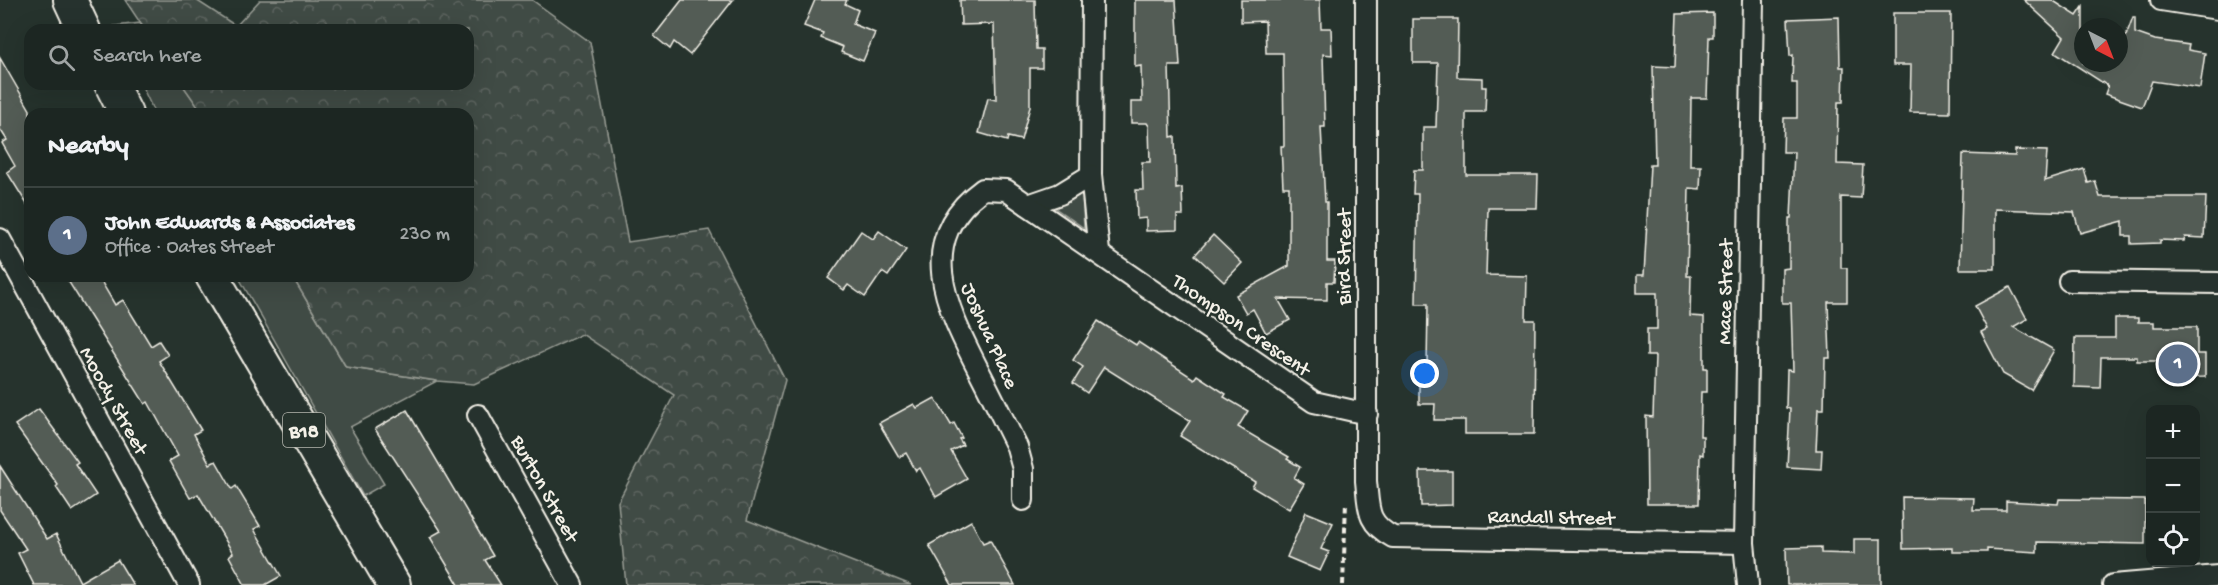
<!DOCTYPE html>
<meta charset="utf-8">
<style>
:root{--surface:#1c2622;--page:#252e2a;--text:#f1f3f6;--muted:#a0a5a5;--line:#3a4340;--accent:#ffd166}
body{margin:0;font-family:"Gochi Hand",sans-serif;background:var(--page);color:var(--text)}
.controls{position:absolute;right:18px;bottom:18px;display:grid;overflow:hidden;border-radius:12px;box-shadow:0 6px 24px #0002}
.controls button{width:54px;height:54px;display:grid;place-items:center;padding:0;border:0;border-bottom:2px solid var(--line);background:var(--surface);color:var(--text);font:30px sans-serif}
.compass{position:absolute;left:2074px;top:18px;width:54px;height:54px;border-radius:50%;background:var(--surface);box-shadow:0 6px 24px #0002;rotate:138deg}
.you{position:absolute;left:1425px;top:374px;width:21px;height:21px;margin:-15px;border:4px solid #fff;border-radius:50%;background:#1a73e8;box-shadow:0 0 0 9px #1a73e833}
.badge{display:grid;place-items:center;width:39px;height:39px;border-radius:50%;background:var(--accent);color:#fff;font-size:20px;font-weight:700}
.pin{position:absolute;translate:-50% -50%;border:3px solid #fff;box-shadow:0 2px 6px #0006}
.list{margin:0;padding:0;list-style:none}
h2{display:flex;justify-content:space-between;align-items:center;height:78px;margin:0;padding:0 24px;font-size:26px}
h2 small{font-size:20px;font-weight:400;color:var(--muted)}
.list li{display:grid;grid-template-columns:39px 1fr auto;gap:18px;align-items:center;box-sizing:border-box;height:96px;padding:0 24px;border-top:2px solid var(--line)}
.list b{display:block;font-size:22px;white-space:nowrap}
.list p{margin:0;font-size:20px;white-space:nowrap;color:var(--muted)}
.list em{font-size:20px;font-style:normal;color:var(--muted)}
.icon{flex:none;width:33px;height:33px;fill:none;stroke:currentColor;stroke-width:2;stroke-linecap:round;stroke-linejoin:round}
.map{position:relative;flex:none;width:2218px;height:585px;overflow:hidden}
.search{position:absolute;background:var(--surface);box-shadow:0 6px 24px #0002;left:24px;top:24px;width:450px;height:66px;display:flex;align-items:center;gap:15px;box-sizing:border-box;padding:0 21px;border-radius:18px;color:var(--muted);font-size:22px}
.panel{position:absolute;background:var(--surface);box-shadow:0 6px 24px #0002;left:24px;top:108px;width:450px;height:174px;border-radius:18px}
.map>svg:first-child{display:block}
.green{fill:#414b45;stroke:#9a9e96;stroke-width:1.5}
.forest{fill:url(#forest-crowns);stroke:#9a9e96;stroke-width:1.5}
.building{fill:#525c55;stroke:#f4f1e8;stroke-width:1.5}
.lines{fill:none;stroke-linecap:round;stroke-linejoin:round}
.minor-casing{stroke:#f4f1e8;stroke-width:24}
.trunk-casing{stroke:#f4f1e8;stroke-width:36}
.path{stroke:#f4f1e8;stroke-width:4;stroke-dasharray:6 4.5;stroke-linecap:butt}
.minor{stroke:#26332d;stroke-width:20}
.trunk{stroke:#26332d;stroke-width:32}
.labels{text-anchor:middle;stroke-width:4.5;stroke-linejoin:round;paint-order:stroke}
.shield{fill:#26332d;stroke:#b6b8b0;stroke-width:1.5}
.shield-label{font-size:20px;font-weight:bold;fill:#f4f1e8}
.street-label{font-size:21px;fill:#f4f1e8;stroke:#26332d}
</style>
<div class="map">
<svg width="2218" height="585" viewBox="0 0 2218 585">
<defs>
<pattern id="forest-crowns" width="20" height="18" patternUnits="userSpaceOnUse" patternTransform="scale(1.5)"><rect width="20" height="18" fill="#414b45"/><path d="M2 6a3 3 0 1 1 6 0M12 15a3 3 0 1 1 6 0" fill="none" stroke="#5d6560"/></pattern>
</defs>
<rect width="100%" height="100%" fill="#26332d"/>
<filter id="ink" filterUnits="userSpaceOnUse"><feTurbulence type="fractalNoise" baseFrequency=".0167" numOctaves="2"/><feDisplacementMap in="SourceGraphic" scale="12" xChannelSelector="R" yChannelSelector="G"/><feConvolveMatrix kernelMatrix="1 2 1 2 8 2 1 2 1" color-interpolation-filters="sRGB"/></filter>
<g filter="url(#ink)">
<g class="green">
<path d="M140,23l5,7h-29l-2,-4z"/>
<path d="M141,84h41l21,30h-48z"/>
<path d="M1082,192l2,36 -29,-20z"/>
<path d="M238,276h54l54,91 91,14 -87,46 34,57 -21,12z"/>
</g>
<path class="forest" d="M125,0h71l40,26 24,-26h272l58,42 38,200 81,-12 76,150 -38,140 164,65h-285l-8,-83 56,-107 -92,-61 -108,50 -37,-3 -91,-14 -54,-91h176v-162h-265l-21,-30h286v-54h-323z"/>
<g class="building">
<path d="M682,0h51l-43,55 -16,-13 -4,7 -16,-13z"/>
<path d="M815,0h32l-2,4 13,6 -5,14 22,9 -12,28 -22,-9 2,-5 -22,-9 2,-5 -19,-7z"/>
<path d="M960,0h75l1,49h6v19h-12v39l-9,33 -13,-3 -1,4 -28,-8 9,-35 8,2 -2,-76 -33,1z"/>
<path d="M1135,0h41l4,66h-11l2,71 4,-1 1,53 6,-1 1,27h-6v15l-31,1v-13l-9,1 -1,-29h7l-1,-28h8l-1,-36 -2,-3h-16v-21h11l-1,-36 -6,1z"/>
<path d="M1241,0h79l1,28h10l1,27 -9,-1 2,73h-4l4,75h2v59h8l-1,21h-7v18l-49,-1 12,21 -24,13 -13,-24 -7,4 -10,-18 53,-29v-79h-6l-2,-41h3l-1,-93h-17l-1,-32 -24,1z"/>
<path d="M2024,0h28l25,16 6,-9v56h36v-8l14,-38h2v16l20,7 34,5 -1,5 17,3 -5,35 -48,-7 -10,26 -37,-13 3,-8 -53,-34 9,-15z"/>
<path d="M1713,13v24h-4l-2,61h-16l-1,68h11l-1,23 -11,-1 -2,88h4l-1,40 14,1v51h3v24h-6l-1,44h3v19l-3,-1 -1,50h-52l-1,-88 7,1 2,-61h-8v-27h10v-36h-20v-18h7l6,-110h5l-2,-99 22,1 2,-53z"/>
<path d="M1893,13h58l-1,100 -40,-1 1,-47h-18z"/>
<path d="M1839,17l1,50h4l-1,35h-5l-1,62 26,1 -2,33 -20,-1v71h6v34h-19l2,56h-5l-1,51h-6l-2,41h6l-1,19 -34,-2 3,-58 -4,-1 1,-38 6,1 -2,-68h-9v-34l7,-1v-50h2l3,-66h-11l1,-34h13v-35h-5l1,-28 -3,1 -2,-37z"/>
<path d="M1413,19h45l-1,58 25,1v9h4l-1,25h-19v63h72l-1,33h-49l-2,67 41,1 -1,44h9l-1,114h-69v-14h-31l1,-16h-16v-38h8l1,-62h-12l2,-110h-5l1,-24h9v-43h13l2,-64h-25z"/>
<path d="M0,58l30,52v99l-23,-37 8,-6 -13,-23 5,-3 -7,-11z"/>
<path d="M2015,150l32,1 -2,30 39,-12 4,14 7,-2 5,16h106l-2,41 -19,-1 -1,4 -24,-1v3l-29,1v-8h-8v-15l-43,12 -6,-21 -79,-3v60h-35l3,-115 52,2z"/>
<path d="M861,231l12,8 6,-8 27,19 -18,26 -6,-4 -17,25 -17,-12 -4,5 -16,-12z"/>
<path d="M1213,235l29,28 -18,19 -29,-27z"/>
<path d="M65,276h33l17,29 8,-5 28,46 8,-5 9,14 -9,6 42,69 -7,4 16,30 6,-3 16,28 4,-3 24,40 -6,3 27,47 -16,9h-20l-16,-29 4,-3 -35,-59 -8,4 -21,-37 9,-5 -30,-54 -3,2z"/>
<path d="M2010,287l17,32 -14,8 41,23 -23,40 -28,-16 -22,-42 6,-3 -12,-23z"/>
<path d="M2115,318h23v4h16v5h43v27h8v23l-36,1v-17h-32v-4h-36l-1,31 -26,-1 1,-49h40z"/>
<path d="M1098,321l38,24 2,-3 56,37 3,-4 29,19 -2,3 24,14 -10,16 51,30 -2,2 13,8 -6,11 10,6 -15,25 -37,-22 3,-5 -75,-46 10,-15 -86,-54 -17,26 -14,-10 10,-16 -10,-7z"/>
<path d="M935,398l16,27 3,-2 8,15 -3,1 4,6 -12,6 16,28 -31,18 -16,-29 -4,3 -10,-18 -7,4 -20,-34 35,-19 3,4z"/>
<path d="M39,409l39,53 -3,2 21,31 -24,16 -16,-24 2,-2 -43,-60z"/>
<path d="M407,410l86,146 -8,4 16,25h-42l-29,-48 11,-6 -66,-102z"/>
<path d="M0,466l47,73 9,-5 24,48 38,-22 15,25h-99l-16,-32 8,-4 -26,-39z"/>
<path d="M1420,471h32v34l-31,1z"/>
<path d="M1902,497l72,1 -1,12h33v-9l52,3 1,-5 86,1v44l-108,-2v10l-50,-3v3h-35v-4l-49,1z"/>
<path d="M1306,512l27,11 -12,26 8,3 -9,19 -33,-14z"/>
<path d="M971,521l12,22 7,-3 25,45h-63l-23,-40z"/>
<path d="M1854,539h27v46h-94l-1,-37 35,-1v6l33,1z"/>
</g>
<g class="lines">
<defs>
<g id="minor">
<path d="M1092,0l-1,175 8,77"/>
<path d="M1366,0v481c3,27 0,42 27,56l351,6"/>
<path d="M2161,0l57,9"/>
<path d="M1028,205l32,-11 31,-19"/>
<path d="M0,239l189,346"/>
<path d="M2069,281l149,2"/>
<path d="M478,415l94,170"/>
<path d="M1023,500v-31l-6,-22c-13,-26 -26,-53 -39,-78 -32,-63 -65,-129 5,-180l23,1 308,212 53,12"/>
<path d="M1748,585l-4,-42 9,-543"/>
<path d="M2113,585l105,-9"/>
</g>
<g id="trunk">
<path d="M70,0l14,30"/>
<path d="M111,84l15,30"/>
<path d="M212,276l182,309"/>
</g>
</defs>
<use href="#minor" class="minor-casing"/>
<use href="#trunk" class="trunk-casing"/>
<path class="path" d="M1343,585l3,-83"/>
<use href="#minor" class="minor"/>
<use href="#trunk" class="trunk"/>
</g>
</g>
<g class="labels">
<rect class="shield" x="283" y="413" width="42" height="34" rx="4.5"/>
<g class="shield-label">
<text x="304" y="437">B18</text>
</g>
<g class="street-label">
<text transform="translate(1343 257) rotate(-90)" y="7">Bird Street</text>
<text transform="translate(1724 292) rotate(-89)" y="7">Mace Street</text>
<text transform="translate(1242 324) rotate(35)" y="7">Thompson Crescent</text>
<text transform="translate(991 335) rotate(66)" y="7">Joshua Place</text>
<text transform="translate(115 400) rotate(61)" y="7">Moody Street</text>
<text transform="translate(546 488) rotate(61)" y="7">Burton Street</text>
<text transform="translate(1551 516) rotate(1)" y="7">Randall Street</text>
</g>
</g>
</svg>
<div class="controls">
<button>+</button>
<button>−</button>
<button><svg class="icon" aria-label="locate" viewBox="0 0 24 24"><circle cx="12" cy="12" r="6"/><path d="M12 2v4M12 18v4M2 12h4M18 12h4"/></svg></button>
</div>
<svg class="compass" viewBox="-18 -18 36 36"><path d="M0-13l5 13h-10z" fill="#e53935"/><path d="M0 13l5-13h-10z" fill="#a0a5a5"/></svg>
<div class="you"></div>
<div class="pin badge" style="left:2178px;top:364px;background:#5c6f8a">1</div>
<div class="search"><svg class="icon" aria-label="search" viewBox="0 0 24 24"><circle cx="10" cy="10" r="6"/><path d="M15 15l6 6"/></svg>Search here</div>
<section class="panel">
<h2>Nearby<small></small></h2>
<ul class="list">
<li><span class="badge" style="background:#5c6f8a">1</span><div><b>John Edwards &amp; Associates</b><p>Office · Oates Street</p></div><em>230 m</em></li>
</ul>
</section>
</div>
